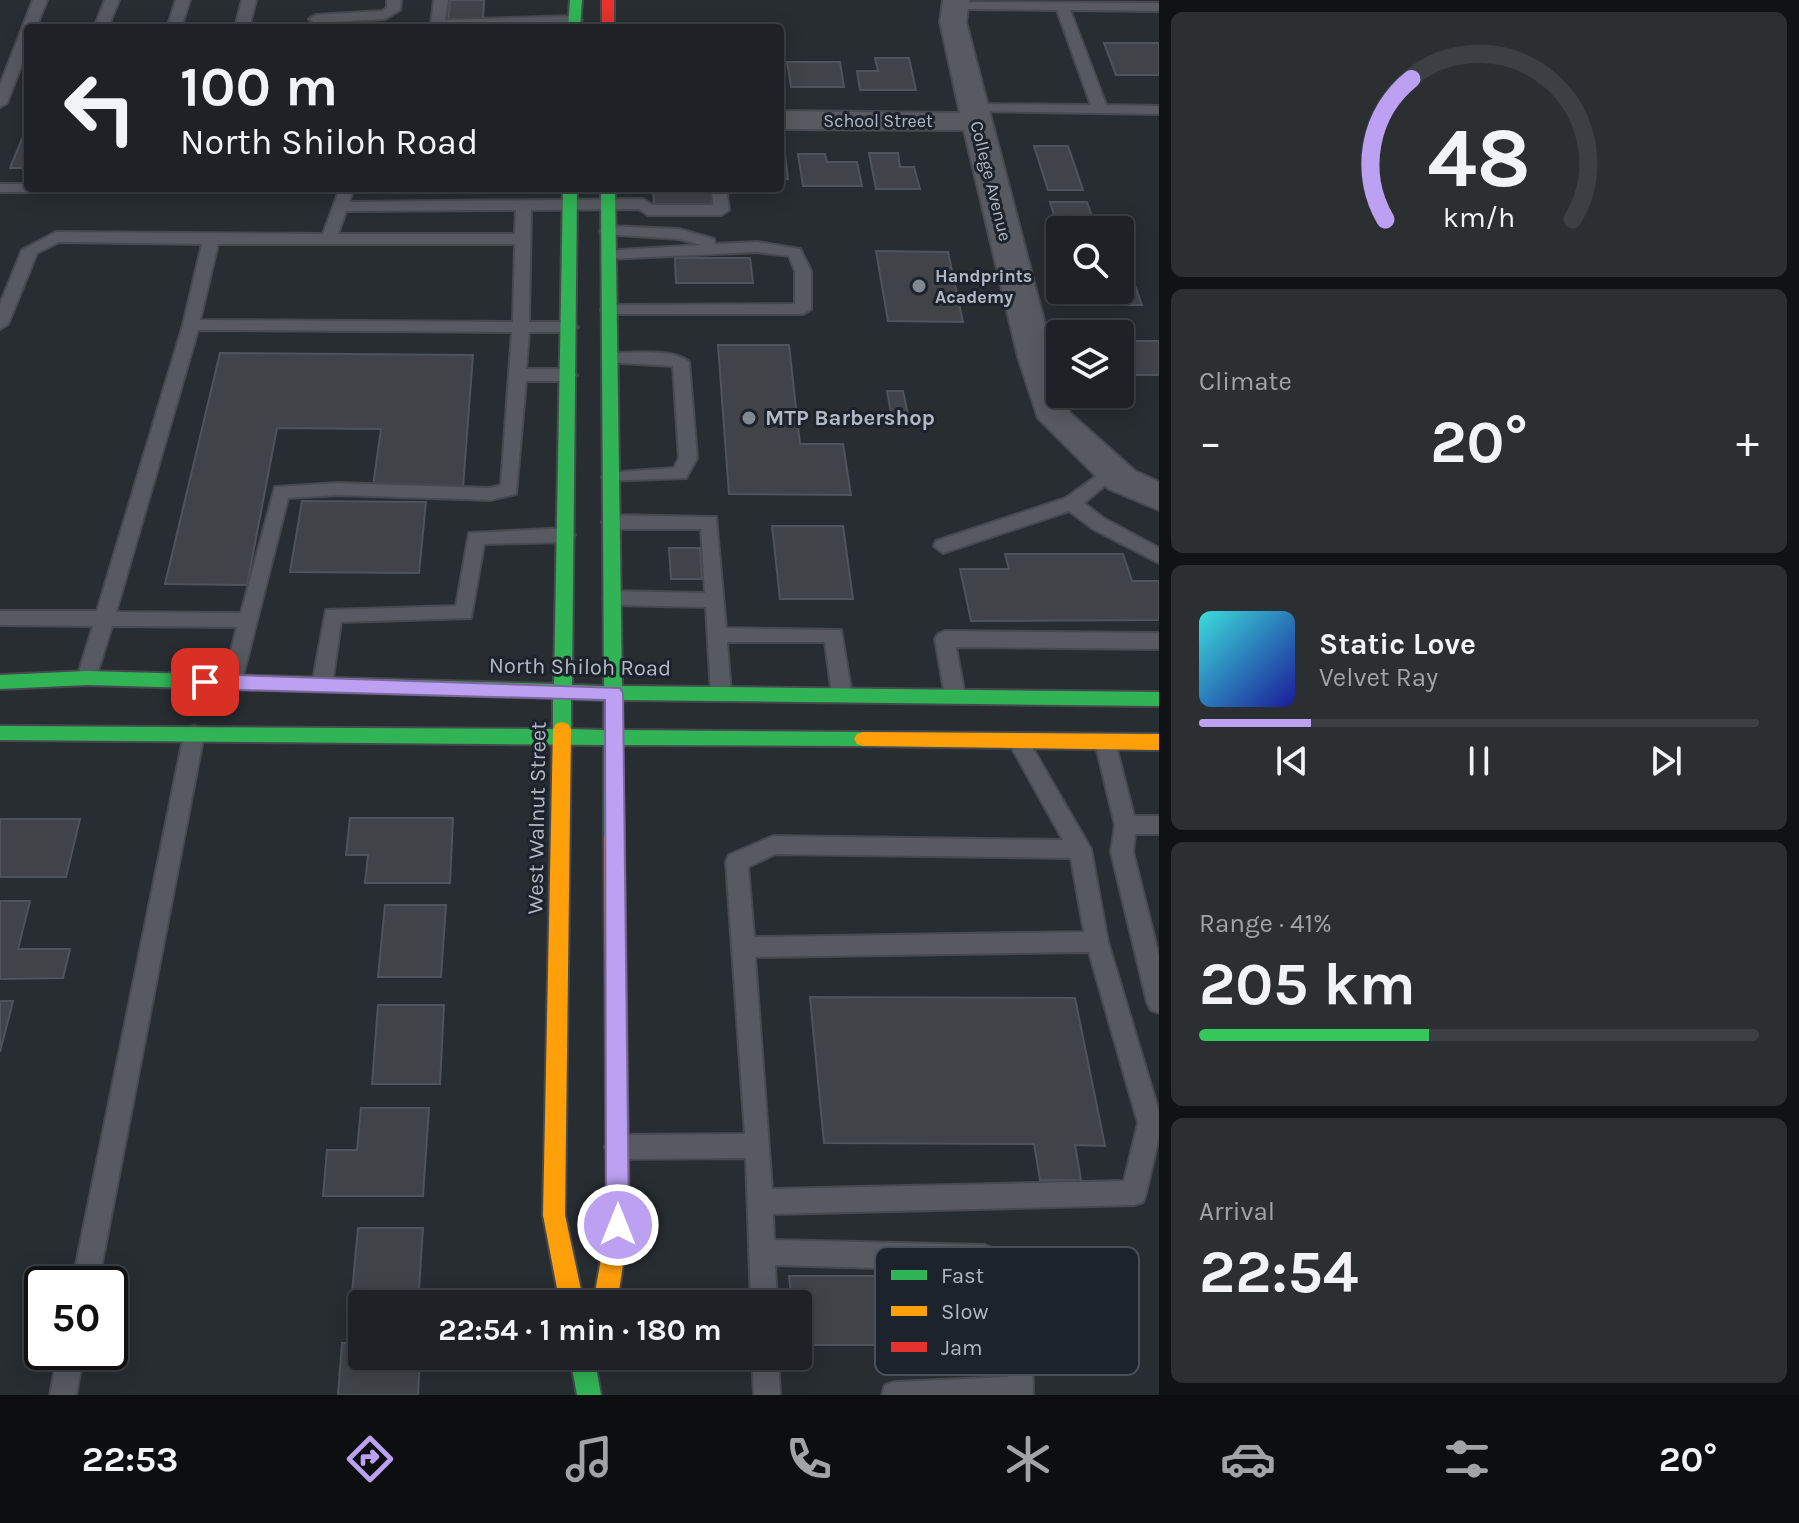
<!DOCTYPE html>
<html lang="en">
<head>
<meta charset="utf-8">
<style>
  body { margin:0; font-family:Karla,sans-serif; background:#2b2f32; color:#f1f3f6; height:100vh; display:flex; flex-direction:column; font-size:30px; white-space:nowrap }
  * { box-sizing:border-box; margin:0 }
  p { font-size:26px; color:#a1a4a7 }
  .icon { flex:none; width:44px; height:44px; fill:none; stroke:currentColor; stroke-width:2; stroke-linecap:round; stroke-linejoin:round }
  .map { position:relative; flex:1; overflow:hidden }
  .panel { display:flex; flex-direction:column; gap:12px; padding:12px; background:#101315; width:640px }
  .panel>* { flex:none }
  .hud { position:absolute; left:24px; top:24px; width:760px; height:168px; border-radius:8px; box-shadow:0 4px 20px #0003,0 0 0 2px #3c3f43; background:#1e2226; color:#f1f3f6; overflow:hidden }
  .fabs { position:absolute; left:1046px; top:216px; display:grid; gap:16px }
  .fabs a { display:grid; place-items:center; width:88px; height:88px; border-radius:8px; background:#1e2226; box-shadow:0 4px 20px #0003,0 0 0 2px #3c3f43; font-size:40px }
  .speed { position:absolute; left:24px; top:1266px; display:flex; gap:16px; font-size:40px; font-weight:700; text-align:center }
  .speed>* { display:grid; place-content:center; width:104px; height:104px; border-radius:50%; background:#1e2226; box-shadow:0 4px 20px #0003,0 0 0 2px #3c3f43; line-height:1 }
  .speed .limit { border:4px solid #111; border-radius:12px; background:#fff; color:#111 }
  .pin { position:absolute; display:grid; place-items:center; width:68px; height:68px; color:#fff; margin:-34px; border-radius:16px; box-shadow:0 4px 12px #0006 }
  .me { position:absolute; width:88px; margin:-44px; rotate:0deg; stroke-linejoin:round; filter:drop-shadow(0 0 6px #0008) }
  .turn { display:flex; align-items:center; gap:28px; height:168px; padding:0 24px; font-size:36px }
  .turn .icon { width:104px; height:104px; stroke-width:2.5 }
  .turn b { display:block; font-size:56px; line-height:68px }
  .big { font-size:60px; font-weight:700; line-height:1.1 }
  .panel .card { flex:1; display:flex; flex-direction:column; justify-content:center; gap:12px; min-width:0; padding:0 28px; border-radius:12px; background:#2b2f32 }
  .panel .dial { align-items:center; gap:0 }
  .dial svg { height:208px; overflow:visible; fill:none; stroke:#3c3f43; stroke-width:7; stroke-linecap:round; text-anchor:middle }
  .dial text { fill:#f1f3f6; stroke:none }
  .song { display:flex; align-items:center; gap:24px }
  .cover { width:96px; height:96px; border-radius:12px; background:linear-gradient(135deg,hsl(180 70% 55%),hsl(240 70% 35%)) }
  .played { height:8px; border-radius:4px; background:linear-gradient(90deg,#bca0f2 20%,#3c3f43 20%) }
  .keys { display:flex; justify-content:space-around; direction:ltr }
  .heat { display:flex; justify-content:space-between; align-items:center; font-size:44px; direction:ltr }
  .charge { height:12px; border-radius:6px; background:linear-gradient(90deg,#34c759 41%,#3c3f43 0) }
  .trip { position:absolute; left:348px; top:1290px; width:464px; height:80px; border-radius:8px; background:#1e2226; box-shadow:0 4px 20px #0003,0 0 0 2px #3c3f43; font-weight:700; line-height:80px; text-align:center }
  .tab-bar { display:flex; height:128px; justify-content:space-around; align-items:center; background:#0c0e0f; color:#a1a4a7 }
  .tab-bar .icon { width:56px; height:56px }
  .tab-bar .current { color:#bca0f2 }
  .tab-bar b { font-size:36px; color:#f1f3f6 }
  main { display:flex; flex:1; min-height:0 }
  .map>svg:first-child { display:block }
</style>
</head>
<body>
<main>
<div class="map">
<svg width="1159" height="1395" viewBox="0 0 1159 1395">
  <rect width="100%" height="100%" fill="#282d32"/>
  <path fill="#404449" stroke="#4f545a" stroke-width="2" d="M450,0h34l-1,21h-35z
    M1104,43h55v32h-43z
    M875,58h34l7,32h-56l-3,-19h21z
    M787,62h53l4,25h-53z
    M28,124v44h-18z
    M1034,146h34l15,44h-35z
    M869,153h29l2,14h14l6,22h-44z
    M780,154h5l3,25h-8z
    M798,154h27l2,8h30l5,24h-59z
    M653,188h58l2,18h-59z
    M1050,202h37l7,20h10l3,8h-47v5z
    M876,251l72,1 15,70 -75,-1z
    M675,258h75l3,25h-77z
    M1120,266h8l14,39h-57l-5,-15h40z
    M1120,341h39v34h-39z
    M718,345h71l11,99h43l8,51 -122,-1z
    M220,353l253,2 -10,132 -90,-1 8,-57 -104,-1 -30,157 -82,-1z
    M887,391h16l7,33h-17z
    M302,501l124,1 -7,71 -129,-1z
    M772,526h71l10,73h-73z
    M669,548h31l2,31h-31z
    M1005,554h118l9,27h27v39l-188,1 -11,-52h49z
    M350,818h103l-3,65h-85l3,-28h-22z
    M0,819h80l-14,58h-66z
    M0,901h30l-12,48h52l-7,29 -63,1z
    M385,905h61l-5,72h-63z
    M810,997l265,1 30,148 -30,-1 6,35h-41l-6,-36 -210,-1z
    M0,1001h13l-13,51z
    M378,1005h66l-4,79h-68z
    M361,1108h68l-6,88h-100l4,-46h30z
    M358,1228h65l-5,76h-56v11h-12z
    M789,1276h94l8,69h-93v-41h-6z
    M342,1343h20v13h58l-2,39h-80z"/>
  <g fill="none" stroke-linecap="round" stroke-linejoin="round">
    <defs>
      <path id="lane" d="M33,0h14l-11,28h-8v20l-21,55 -7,4v-22z
        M105,0h14l-11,28h-14z
        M176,0h14l-9,28h-14z
        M242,0h14l-7,28h-14z
        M387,0h14l-1,10 -15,9 -69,4 -7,-4 7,-4 66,-4 5,-3z
        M434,0h14l-3,20 130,-4 7,4 -7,4 -137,4 -7,-4z
        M950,2l209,1v8l-89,-1 36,95 53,1v8l-191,-3 -2,-3 7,-4 118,1 -34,-95 -102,-1 -5,-1z
        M0,184h28v4h7l-7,4h-28z
        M45,188h227l-7,4h-213z
        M340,188h14l-5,14 294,-3 9,6h61l-1,-17h14l3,22 -8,5h-73l-9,-6 -108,1 -2,112h41l8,5 -8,5h-41l-3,37h43l8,6 -8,6h-43l-10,113 -26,6 -152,-5 -50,3 -48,190h-14l-3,-6 14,-55 -125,-1 -18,58h-14l-3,-6 16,-52 -93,-1v-14h97l86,-286 19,-81 -143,-2 -22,11 -29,71 -8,5v-25l22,-54 34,-18 267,2zM516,210l-1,24h-177l8,-23zM218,244h297l-2,78 -313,-2zM198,330l314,2 -11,153 -11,3 -152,-5 -63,4 -34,126 -125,-1z
        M608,226l71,3 35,10 1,5 42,-2 43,7 11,22v38l-8,5h-200l-2,-4 8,-5 186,-1v-33l-6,-15 -32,-4 -149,7 -5,-2v-6l98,-6 -22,-6 -76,-5 -3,-3z
        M610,353c20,0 65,-5 79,9l8,96 -11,20 -81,3 -3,-4 3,-4 69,-5 5,-10 -6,-92 -69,-4 -2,-4z
        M1112,465l9,6 -3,4 -34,28 21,16 54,29v15l-66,-34 -24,-18 -126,42 -9,-7 2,-5 130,-43z
        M611,515l105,2 10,111 115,2 11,65 -3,6h-14l-3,-6 -7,-53h-98l4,52 -3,6h-14l-3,-6 -5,-87 -93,-2 -10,-7 10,-7 92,2 -4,-64h-90l-9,-7z
        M566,528l9,7 -9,7 -82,2 -13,74 -130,4 -9,63 -3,6h-14l-3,-6 14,-75 130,-4 13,-73z
        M945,631l214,2v16l-203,-2 9,49 -3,6h-14l-3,-6 -10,-57 3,-5z
        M194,726l7,2 3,6 -106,550h-26l112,-550 3,-6z
        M1018,733l7,2 66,114 17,93 51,170v25l-13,56 -3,9 -9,3 -361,9 1,26 211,5 9,4 33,52 4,9 2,85h-151l3,-10 10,-3 113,-5 -3,-64 -27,-42 -203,-6 2,39h-26l-5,-146 -129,1 -9,-4 -3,-8 3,-8 9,-4 128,-1 -19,-272 3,-7 44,-19 290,4 -55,-99 3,-6zM775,854l296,4 13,74 -330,5 -6,-70zM1089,952l49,171 -14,58 -352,8 -17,-232z
        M1105,734l7,2 3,6 19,74h25v18h-24l-2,18 26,104v57l-8,-3 -4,-8 -36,-150 4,-27 -20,-83 3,-6z
        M58,1352h26l-8,43h-26z
        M752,1356h26l2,39h-26z"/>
      <path id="street" d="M943,0h26l-3,22 94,360v12h4l6,19 65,58 24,11v28l-50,-21 -71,-71 -20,-61 -54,-227 -184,-1v-18l180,2 -20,-91z"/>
      <path id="fast" d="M570,0h12l-2,28h-12z
        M563,188h14l-5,497 32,1 -3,-498h14l7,498 537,6v14l-537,-6v30l241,2 6,2 3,5 -3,5 -6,2 -241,-1 2,93 -3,6 -7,2 -7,-2 -3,-6v-93l-604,-5v-14l553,3v-31l-466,-13 -87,4v-14l87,-4 467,13zM571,699l33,1v30l-33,-1z
        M570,1356h24l7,39h-24z"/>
      <path id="slow" d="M562,722l6,2 3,5 -6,486 19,89h-24l-17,-89 10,-486 3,-5z
        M863,732l296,2v16l-296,-4 -6,-2 -3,-5 3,-5z
        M614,830l7,2 3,6 5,387 -12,79h-24l14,-79 -3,-387 3,-6z"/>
      <path id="jam" d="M602,0h12v28h-12z"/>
    </defs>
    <use href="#lane" stroke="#46494d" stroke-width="4"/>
    <use href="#street" stroke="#46494d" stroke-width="4"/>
    <use href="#fast" stroke="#46494d" stroke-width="4"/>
    <use href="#slow" stroke="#46494d" stroke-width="4"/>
    <use href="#jam" stroke="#46494d" stroke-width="4"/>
    <use href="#lane" fill="#575b61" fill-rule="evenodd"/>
    <use href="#street" fill="#575b61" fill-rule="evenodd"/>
    <use href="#fast" fill="#30b455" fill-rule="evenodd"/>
    <use href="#slow" fill="#ff9f0a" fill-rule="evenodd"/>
    <use href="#jam" fill="#e5322d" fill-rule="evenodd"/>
  </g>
  <path fill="#bca0f2" stroke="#7a689d" stroke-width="2" d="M205,674l415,14 3,5 6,532 -3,8 -8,3 -8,-3 -4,-8 -1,-525 -400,-11 -9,-7z"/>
  <g fill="#828890" stroke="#1c232c" stroke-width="3">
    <circle cx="919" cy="286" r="8"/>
    <circle cx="749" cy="418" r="8"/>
  </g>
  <g text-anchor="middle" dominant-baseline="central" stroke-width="6" stroke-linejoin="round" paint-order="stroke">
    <g font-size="18" fill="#b2b9c3" stroke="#1c232c">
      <text x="878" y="121">School Street</text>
      <text transform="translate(991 181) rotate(76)">College Avenue</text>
    </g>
    <g font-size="18" font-weight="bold" fill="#b2b9c3" stroke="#1c232c" text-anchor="start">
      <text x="935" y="276">Handprints<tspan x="935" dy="21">Academy</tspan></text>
    </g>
    <g font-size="22" font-weight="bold" fill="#b2b9c3" stroke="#1c232c" text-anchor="start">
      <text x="765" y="418">MTP Barbershop</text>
    </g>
    <g font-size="22" fill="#b2b9c3" stroke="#1c232c">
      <text transform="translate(580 667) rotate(1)">North Shiloh Road</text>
      <text transform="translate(537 818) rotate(-89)">West Walnut Street</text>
    </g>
  </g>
  <rect x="875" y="1247" width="264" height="128" rx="12" fill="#1c232c" stroke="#495059" stroke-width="2"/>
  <rect x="891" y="1270" width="36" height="10" fill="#30b455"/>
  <rect x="891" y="1306" width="36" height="10" fill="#ff9f0a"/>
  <rect x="891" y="1342" width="36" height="10" fill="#e5322d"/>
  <g font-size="22" fill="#b2b9c3">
    <text x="941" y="1283">Fast</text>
    <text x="941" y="1319">Slow</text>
    <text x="941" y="1355">Jam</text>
  </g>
</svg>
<div class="fabs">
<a><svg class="icon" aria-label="search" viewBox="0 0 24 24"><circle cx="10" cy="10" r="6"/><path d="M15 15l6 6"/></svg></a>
<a><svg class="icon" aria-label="layers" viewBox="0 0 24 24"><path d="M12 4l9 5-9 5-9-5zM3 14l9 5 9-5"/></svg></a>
</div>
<div class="speed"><div class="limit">50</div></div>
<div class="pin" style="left:205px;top:682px;background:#d93025"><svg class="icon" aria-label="arrive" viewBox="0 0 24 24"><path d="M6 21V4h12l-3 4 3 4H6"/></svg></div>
<svg class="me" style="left:618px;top:1225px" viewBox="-20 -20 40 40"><circle r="17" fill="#bca0f2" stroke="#fff" stroke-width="3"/><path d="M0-11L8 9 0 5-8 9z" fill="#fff"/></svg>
<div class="trip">22:54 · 1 min · 180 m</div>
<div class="hud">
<div class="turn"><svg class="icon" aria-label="left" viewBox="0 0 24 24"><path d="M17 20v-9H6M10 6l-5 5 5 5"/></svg><div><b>100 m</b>North Shiloh Road</div></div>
</div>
</div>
<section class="panel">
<div class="card dial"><svg viewBox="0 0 100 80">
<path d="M14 69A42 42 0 1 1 86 69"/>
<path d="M14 69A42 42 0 0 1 24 15" stroke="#bca0f2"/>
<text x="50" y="56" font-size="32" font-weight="700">48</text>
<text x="50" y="72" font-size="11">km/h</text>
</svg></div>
<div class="card"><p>Climate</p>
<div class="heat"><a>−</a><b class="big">20°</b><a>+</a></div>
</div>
<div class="card">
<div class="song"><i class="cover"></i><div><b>Static Love</b><p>Velvet Ray</p></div></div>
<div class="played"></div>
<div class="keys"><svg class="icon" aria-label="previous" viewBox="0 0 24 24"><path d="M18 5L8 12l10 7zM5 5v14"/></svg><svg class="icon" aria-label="pause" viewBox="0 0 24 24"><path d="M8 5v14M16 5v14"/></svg><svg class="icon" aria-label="next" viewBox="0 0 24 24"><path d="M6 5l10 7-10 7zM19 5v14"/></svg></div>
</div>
<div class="card"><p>Range · 41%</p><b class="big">205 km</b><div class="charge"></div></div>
<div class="card"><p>Arrival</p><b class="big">22:54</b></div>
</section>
</main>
<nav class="tab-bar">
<b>22:53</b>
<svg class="icon current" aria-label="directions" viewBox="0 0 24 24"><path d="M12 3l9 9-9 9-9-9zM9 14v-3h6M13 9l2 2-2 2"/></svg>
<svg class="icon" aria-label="music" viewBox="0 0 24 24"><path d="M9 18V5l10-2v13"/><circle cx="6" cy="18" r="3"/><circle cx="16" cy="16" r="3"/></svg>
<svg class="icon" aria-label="phone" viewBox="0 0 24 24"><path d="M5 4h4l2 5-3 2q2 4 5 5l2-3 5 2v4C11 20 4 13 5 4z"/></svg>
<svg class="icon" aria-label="climate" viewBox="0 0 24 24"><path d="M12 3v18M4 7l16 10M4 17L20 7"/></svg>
<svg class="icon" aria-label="car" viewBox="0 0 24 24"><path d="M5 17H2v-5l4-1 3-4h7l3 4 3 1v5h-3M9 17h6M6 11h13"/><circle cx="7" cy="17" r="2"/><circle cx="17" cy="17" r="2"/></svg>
<svg class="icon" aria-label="filters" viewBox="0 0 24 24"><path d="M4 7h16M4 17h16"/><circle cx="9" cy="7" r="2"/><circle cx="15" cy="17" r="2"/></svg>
<b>20°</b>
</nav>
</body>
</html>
